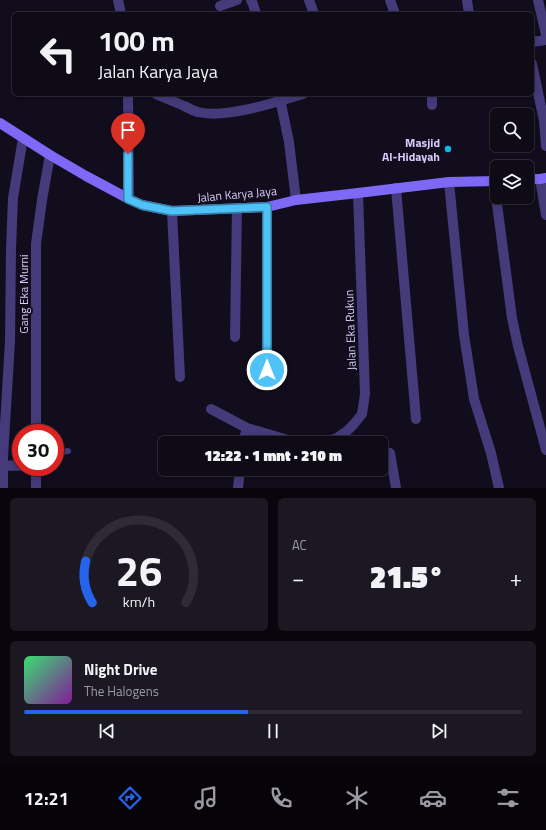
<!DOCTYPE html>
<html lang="id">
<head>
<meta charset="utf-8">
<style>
  body { margin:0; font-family:"Titillium Web",sans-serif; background:#1c1823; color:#f1f3f6; height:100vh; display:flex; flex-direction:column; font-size:15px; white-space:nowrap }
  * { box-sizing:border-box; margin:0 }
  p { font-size:13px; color:#9b9aa1 }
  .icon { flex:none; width:22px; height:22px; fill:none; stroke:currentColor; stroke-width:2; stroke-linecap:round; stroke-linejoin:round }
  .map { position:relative; height:488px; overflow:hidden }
  .sheet { display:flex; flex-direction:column; gap:10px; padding:10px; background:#08060c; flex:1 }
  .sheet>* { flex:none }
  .guide { position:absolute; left:12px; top:12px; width:522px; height:84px; border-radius:6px; box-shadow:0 2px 6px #0003,0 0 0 1px #2e2b35; background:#0e0a16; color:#f1f3f6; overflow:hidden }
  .fabs { position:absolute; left:490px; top:108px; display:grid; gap:8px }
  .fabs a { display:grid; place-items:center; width:44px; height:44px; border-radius:6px; background:#0e0a16; box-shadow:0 2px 6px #0003,0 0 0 1px #2e2b35; font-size:20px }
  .speed { position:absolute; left:12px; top:424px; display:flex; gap:8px; font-size:20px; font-weight:700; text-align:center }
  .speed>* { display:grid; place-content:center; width:52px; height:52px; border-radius:50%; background:#0e0a16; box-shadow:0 2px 6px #0003,0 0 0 1px #2e2b35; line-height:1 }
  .speed .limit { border:6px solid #d22; background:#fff; color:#111 }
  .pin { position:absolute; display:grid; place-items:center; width:34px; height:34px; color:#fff; margin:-41px -17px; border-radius:50% 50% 50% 0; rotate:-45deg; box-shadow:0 0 4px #0007 }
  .pin .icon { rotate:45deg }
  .me { position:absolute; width:44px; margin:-22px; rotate:0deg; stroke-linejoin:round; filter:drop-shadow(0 0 3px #0008) }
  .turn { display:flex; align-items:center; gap:14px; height:84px; padding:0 20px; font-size:18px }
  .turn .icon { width:52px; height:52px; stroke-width:2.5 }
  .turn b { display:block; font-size:28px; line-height:34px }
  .big { font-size:30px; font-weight:800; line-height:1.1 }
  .sheet .card { flex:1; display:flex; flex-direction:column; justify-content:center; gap:6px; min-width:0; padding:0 14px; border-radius:6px; background:#1c1823 }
  .sheet .dial { align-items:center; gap:0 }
  .dial svg { height:104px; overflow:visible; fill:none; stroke:#2e2b35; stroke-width:7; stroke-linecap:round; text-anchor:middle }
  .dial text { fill:#f1f3f6; stroke:none }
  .song { display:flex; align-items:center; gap:12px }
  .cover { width:48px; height:48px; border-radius:6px; background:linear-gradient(135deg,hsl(140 70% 55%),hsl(290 70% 35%)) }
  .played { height:4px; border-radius:2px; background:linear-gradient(90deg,#2563eb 45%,#2e2b35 45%) }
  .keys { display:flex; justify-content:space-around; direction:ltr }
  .heat { display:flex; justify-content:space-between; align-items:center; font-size:22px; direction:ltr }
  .sheet .tiles { flex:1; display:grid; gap:10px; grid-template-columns:1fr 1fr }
  .card:last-child { grid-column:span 2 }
  .trip { position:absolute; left:158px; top:436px; width:230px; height:40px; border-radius:6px; background:#0e0a16; box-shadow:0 2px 6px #0003,0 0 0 1px #2e2b35; font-weight:800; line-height:40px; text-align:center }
  .menu { display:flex; height:64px; justify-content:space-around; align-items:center; background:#060409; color:#9b9aa1 }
  .menu .icon { width:28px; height:28px }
  .menu .current { color:#2563eb }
  .menu b { font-size:18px; color:#f1f3f6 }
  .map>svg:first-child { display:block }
</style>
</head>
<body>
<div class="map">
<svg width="546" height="488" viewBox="0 0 546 488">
  <rect width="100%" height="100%" fill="#120d1d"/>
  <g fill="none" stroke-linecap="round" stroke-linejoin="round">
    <path stroke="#453a7a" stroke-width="6" d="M55,453l13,-2"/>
    <path stroke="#453a7a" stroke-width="10" d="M118,0l3,14
      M251,0l2,4 3,10
      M309,0l5,14
      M390,0l5,14
      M467,0l2,14
      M538,0l8,35
      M220,6l17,-6
      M532,42l14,-2
      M532,64l12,57 2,25
      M128,94l1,105
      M156,94c9,4 19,8 28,12 5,2 9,5 14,6 28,7 78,-10 105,-18
      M279,94l10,48 7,58
      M432,94v11
      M540,179l6,36
      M494,181l18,137 6,28 28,104
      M449,182l15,153 10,64 17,54 8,35
      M396,188l20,231
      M267,207v163
      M172,211l8,166
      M235,337l2,-129
      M211,409l36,19 51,15
      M36,433v-189l6,-44 8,-45
      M243,443l4,-15
      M322,443l15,-5 10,-7 7,-7 8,-10 3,-20 -7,-201
      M390,453l6,35
      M3,465l18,1
      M36,467v21
      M3,488v-30l7,-117 1,-92 2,-51 10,-60
      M238,488l2,-19"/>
    <path stroke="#7e69f7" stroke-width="10" d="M0,123l50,32 36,21 43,23 13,6 30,6 95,-4 29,-7 62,-7 91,-11 48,-1
      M527,179h13l6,-1"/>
  </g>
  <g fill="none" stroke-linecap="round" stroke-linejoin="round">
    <defs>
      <path id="route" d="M128,154v45l14,6 30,6 95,-4v163"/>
    </defs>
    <use href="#route" stroke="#337fa1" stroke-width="10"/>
    <use href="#route" stroke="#4fc3f7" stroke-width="7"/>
  </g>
  <circle fill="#0db7e8" stroke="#120d1d" stroke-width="1.5" cx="448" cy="149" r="4"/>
  <g text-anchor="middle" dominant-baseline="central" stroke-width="4" stroke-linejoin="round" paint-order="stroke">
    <g font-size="12" font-weight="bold" fill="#d8ccfc" stroke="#120d1d" text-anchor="end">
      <text x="440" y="142">Masjid<tspan x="440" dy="14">Al-Hidayah</tspan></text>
    </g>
    <g font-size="12" fill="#d8ccfc" stroke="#120d1d">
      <text transform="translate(237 194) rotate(-5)">Jalan Karya Jaya</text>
      <text transform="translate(23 294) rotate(-90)">Gang Eka Murni</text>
      <text transform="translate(350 330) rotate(-92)">Jalan Eka Rukun</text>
    </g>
  </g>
</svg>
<div class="fabs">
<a><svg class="icon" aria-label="search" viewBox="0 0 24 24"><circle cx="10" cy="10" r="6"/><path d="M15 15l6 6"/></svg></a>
<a><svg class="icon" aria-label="layers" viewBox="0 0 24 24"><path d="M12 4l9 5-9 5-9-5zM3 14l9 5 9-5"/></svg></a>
</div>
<div class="speed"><div class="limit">30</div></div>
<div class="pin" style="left:128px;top:154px;background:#d93025"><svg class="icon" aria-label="arrive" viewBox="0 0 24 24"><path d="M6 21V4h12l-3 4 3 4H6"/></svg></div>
<svg class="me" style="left:267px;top:370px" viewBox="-20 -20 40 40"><circle r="17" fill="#4fc3f7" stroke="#fff" stroke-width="3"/><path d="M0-11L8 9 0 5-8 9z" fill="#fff"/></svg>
<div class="trip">12:22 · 1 mnt · 210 m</div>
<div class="guide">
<div class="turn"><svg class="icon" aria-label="left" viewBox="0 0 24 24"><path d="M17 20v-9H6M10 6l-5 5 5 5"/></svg><div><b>100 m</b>Jalan Karya Jaya</div></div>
</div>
</div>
<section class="sheet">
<div class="tiles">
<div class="card dial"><svg viewBox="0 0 100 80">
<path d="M14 69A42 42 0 1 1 86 69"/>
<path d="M14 69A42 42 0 0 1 9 37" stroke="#2563eb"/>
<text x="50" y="56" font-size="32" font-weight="700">26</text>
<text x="50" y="72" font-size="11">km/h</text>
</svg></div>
<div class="card"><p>AC</p>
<div class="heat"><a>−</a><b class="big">21.5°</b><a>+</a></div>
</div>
<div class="card">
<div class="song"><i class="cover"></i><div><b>Night Drive</b><p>The Halogens</p></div></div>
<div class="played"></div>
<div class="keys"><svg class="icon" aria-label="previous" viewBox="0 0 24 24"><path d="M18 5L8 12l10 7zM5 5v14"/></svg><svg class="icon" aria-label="pause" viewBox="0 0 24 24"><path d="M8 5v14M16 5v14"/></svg><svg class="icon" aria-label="next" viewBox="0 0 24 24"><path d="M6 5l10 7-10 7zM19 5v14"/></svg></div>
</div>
</div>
</section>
<nav class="menu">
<b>12:21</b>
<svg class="icon current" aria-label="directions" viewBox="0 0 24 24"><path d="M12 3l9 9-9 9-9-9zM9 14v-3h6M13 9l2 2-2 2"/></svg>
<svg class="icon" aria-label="music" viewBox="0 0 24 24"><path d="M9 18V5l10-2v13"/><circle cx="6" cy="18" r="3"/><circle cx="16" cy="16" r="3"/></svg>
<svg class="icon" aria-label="phone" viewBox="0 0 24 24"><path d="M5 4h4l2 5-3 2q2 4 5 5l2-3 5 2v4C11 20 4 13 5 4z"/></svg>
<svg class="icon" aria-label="climate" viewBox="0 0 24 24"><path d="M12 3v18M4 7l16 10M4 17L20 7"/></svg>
<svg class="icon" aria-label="car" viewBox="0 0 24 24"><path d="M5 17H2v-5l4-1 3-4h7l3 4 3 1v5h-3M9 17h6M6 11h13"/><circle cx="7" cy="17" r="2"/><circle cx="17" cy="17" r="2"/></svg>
<svg class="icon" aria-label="filters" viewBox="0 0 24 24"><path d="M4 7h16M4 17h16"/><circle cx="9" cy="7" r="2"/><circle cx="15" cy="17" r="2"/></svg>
</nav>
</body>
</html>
